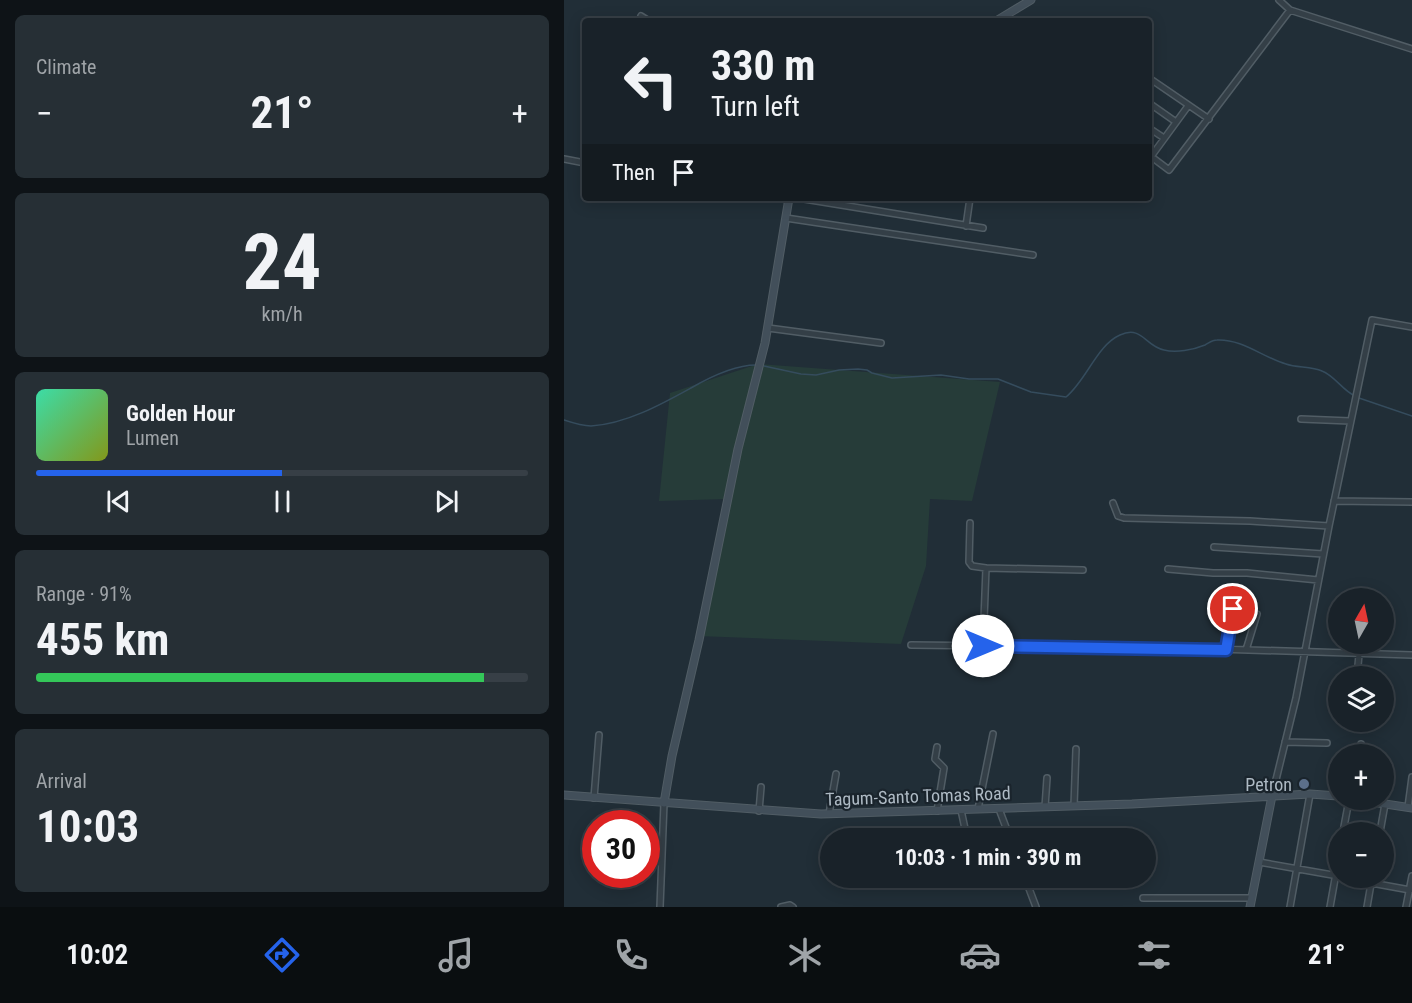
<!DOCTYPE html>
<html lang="en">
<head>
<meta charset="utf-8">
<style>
  body { margin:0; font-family:"Roboto Condensed",sans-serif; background:#262f35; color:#f1f3f6; height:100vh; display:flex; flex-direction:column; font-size:22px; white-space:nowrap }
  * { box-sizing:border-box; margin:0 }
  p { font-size:20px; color:#9fa4a8 }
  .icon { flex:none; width:33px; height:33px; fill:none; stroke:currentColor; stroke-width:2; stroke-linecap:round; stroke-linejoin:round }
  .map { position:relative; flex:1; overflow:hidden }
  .details { display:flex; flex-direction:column; gap:15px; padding:15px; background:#0e1317; width:564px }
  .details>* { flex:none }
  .hud { position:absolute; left:18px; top:18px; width:570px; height:183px; border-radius:6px; box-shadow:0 3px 15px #0003,0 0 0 2px #373f46; background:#192229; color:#f1f3f6; overflow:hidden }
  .needle { width:39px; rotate:9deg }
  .tools { position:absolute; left:764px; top:588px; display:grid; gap:12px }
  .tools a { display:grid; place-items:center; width:66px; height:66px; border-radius:50%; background:#192229; box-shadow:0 3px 15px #0003,0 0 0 2px #373f46; font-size:30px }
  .speed { position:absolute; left:18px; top:810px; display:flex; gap:12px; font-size:30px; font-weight:700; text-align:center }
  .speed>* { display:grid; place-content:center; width:78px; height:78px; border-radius:50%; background:#192229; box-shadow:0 3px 15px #0003,0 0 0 2px #373f46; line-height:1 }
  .speed .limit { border:9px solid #d22; background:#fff; color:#111 }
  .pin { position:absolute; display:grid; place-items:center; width:51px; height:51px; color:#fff; margin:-26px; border:3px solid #fff; border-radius:50%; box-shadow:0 2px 6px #0007 }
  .me { position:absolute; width:66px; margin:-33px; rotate:90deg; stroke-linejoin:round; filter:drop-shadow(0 0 4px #0008) }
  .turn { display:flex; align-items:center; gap:21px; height:126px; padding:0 30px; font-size:27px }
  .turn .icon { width:78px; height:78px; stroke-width:2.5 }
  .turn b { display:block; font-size:42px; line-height:51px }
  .then { display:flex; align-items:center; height:57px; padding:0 30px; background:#0003; gap:12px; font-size:22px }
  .big { font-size:45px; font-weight:700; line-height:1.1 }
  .details .card { flex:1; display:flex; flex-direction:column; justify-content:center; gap:9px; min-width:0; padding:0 21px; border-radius:9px; background:#262f35 }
  .details .dial { align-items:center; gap:0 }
  .dial b { font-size:78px; line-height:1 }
  .song { display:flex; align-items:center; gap:18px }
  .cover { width:72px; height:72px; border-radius:9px; background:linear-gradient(135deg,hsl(160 70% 55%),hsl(70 70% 35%)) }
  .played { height:6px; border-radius:3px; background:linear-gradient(90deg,#2563eb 50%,#373f46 50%) }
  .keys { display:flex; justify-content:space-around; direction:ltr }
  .heat { display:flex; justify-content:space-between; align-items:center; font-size:33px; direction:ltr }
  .charge { height:9px; border-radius:4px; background:linear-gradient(90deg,#34c759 91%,#373f46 0) }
  .trip { position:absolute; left:256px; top:828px; width:336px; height:60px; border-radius:30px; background:#192229; box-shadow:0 3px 15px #0003,0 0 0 2px #373f46; font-weight:700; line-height:60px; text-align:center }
  .menu { display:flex; height:96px; justify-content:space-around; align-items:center; background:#0a0e10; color:#9fa4a8 }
  .menu .icon { width:42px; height:42px }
  .menu .on { color:#2563eb }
  .menu b { font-size:27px; color:#f1f3f6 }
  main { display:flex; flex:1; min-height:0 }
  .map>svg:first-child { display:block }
</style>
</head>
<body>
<main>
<section class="details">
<div class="card"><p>Climate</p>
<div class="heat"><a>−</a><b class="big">21°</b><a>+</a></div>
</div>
<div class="card dial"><b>24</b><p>km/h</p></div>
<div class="card">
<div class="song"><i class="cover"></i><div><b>Golden Hour</b><p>Lumen</p></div></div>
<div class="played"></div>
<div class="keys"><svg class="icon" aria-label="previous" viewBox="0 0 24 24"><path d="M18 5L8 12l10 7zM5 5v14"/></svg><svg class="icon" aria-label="pause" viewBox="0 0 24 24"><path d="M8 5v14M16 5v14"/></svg><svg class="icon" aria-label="next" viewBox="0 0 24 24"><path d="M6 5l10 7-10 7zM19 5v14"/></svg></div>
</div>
<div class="card"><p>Range · 91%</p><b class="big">455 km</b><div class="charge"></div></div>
<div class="card"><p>Arrival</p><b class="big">10:03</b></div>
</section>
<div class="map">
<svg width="848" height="907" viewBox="0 0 848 907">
  <rect width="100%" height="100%" fill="#212e37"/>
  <path fill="#263c39" d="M194,364l242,18 -28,119 -42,-2 -4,67 -25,78 -203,-8 28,-137 -67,2 11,-108z"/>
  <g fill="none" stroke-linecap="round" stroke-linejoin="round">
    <path stroke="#354c5d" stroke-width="1.5" d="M200,366l37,8 15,1 23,-5 19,-1 9,1 5,3 20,5 49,-3 28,4h29l33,13 35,5c20,-16 31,-52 54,-62 22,-10 25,11 44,15 12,3 29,0 41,-5 4,-2 7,-5 12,-5 26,-1 45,17 69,24 11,4 25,2 36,7 13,5 20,19 33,25
      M795,398l53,18
      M0,420c9,3 18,6 27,6 35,-2 71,-22 100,-38 19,-11 43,-23 65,-23"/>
    <defs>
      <path id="street" d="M715,0l11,10 122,39
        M77,16l8,5
        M585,78l60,41
        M585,103l27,19
        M585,128l15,10
        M585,155l20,15 121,-160
        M586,158l38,-52
        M0,159l21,4
        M213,198l12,2
        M234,198l185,30
        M222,218l247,37
        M402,226l4,-28
        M204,328l113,15
        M737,419l49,2
        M770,501l78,1
        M549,503l5,13 6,2 126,3 79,5
        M406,523l-1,39 3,4 14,2
        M650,547l109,7
        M604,569l45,4h34l71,7
        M347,645l275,3 226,7
        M419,646l3,-78 97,2
        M662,650l7,-41
        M682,650l11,-36
        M793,676l3,-32
        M721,742l42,1
        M373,747l-2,12 9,9 -7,43
        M795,754l2,-10
        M708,796l24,-98 33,-172 43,-206 40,7
        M30,798l5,-63
        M510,806l2,-57
        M481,807l2,-29
        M844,807l4,-30
        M414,809l15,-75
        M435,809l11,29
        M397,810l6,28
        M195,811l2,-24
        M265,814l7,-40
        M779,832l6,-32
        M816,832l5,-28
        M695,862l79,14
        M461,878l11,29
        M780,878l66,12
        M579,898h109
        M96,907l4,-104
        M217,907l9,-2 3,2
        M726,907l20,-113
        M766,907l8,-45
        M803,907l5,-29
        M842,907l6,-31"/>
      <path id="secondary" d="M432,21l35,-21
        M0,795l257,19 311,-10 178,-10 28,2
        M795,800l53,8
        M100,803l8,-47 27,-116 39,-191 27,-106 24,-145
        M686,907l22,-111"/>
    </defs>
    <use href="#street" stroke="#515d65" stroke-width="8"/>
    <use href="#secondary" stroke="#515d65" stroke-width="9"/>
    <use href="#street" stroke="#343f47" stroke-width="5"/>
    <use href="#secondary" stroke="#424f5a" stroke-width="7"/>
  </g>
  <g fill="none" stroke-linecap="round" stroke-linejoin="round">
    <defs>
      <path id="route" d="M419,646l243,4 7,-41"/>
    </defs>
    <use href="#route" stroke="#184099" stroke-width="15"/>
    <use href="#route" stroke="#2563eb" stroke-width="10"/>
  </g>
  <circle fill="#5c6f8a" stroke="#1a242c" stroke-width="2" cx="740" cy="784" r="6"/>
  <g text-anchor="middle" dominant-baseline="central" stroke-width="4.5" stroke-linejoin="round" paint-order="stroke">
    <g font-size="18" fill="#aebac4" stroke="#1a242c" text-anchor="end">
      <text x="728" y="784">Petron</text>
    </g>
    <g font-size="18" fill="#aebac4" stroke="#1a242c">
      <text transform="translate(354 796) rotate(-2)">Tagum-Santo Tomas Road</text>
    </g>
  </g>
</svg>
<div class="tools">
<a><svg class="needle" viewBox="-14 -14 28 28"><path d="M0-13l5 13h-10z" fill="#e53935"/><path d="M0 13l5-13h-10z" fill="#9fa4a8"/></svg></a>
<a><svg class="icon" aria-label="layers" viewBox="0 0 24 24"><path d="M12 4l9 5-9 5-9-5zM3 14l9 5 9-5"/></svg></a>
<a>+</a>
<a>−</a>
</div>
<div class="speed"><div class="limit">30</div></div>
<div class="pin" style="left:669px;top:609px;background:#d93025"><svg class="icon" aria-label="arrive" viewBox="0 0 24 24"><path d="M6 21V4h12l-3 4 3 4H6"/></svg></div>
<svg class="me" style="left:419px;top:646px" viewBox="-20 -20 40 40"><circle r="19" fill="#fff"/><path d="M0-13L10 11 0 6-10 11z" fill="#2563eb"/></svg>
<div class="trip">10:03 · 1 min · 390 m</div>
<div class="hud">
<div class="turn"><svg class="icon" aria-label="left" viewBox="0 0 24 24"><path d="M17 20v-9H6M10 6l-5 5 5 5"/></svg><div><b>330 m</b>Turn left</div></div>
<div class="then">Then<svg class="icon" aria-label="arrive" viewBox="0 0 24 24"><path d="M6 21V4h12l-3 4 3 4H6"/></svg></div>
</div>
</div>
</main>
<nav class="menu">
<b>10:02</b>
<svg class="icon on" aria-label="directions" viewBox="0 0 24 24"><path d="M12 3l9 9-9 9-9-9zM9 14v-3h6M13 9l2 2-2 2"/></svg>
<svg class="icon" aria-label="music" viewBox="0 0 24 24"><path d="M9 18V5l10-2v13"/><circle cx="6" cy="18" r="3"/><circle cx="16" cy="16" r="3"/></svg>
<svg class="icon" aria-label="phone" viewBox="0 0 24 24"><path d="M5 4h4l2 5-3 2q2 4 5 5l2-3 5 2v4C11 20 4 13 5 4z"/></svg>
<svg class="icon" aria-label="climate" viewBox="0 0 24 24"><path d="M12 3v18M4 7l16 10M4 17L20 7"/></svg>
<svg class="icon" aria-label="car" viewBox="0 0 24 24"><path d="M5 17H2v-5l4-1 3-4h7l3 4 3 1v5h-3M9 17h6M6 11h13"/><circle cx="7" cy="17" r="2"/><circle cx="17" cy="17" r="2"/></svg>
<svg class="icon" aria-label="filters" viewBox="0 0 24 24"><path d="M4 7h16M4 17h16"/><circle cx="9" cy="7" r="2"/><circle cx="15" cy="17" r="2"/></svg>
<b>21°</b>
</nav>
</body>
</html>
